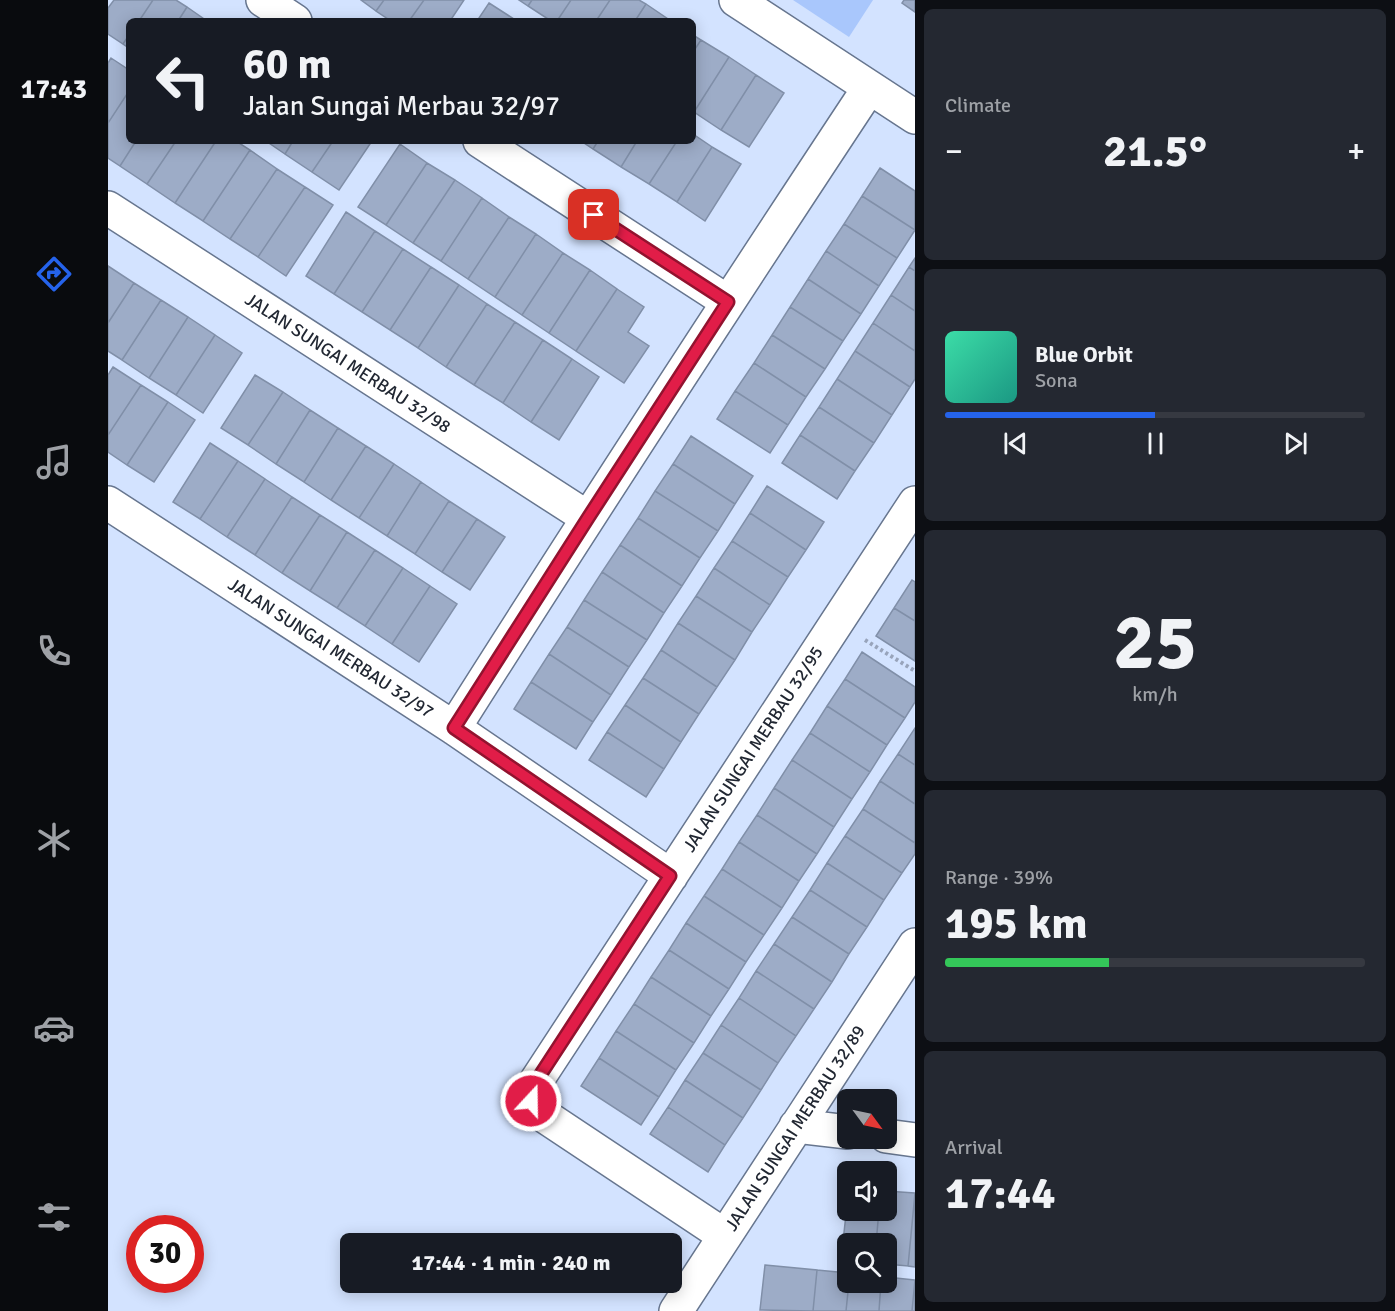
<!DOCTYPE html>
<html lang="en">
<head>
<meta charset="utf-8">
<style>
  body { margin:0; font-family:Signika,sans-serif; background:#242831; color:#f1f3f6; height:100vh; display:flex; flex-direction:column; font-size:22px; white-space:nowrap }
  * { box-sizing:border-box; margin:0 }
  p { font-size:20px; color:#9ea1a6 }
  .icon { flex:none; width:33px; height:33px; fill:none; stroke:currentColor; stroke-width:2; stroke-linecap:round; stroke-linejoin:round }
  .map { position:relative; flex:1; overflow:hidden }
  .side { display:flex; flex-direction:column; gap:9px; padding:9px; background:#0d0f14; width:480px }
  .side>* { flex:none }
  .guide { position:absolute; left:18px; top:18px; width:570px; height:126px; border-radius:9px; box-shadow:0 3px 15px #0003; background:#171b24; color:#f1f3f6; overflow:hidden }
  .needle { width:39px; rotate:123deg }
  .controls { position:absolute; left:729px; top:1089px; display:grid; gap:12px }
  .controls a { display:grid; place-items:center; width:60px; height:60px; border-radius:9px; background:#171b24; box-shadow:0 3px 15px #0003; font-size:30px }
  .speed { position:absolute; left:18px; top:1215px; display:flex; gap:12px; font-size:30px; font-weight:700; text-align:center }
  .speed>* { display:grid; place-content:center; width:78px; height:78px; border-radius:50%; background:#171b24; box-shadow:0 3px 15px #0003; line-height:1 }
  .speed .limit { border:9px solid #d22; background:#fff; color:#111 }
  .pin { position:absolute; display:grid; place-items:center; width:51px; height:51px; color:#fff; margin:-26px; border-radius:12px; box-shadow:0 3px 9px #0006 }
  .me { position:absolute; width:66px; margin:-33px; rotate:21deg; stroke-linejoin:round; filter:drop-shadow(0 0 4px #0008) }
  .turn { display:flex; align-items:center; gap:21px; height:126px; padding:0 18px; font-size:27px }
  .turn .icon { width:78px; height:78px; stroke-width:2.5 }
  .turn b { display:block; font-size:42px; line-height:51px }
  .big { font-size:45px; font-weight:700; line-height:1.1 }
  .side .card { flex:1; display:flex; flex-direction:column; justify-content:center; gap:9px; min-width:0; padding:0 21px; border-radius:9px; background:#242831 }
  .side .dial { align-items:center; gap:0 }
  .dial b { font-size:78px; line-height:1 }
  .song { display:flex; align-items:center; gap:18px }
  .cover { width:72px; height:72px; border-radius:9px; background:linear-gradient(135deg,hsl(160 70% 55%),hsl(170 70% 35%)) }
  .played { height:6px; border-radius:3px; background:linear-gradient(90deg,#2563eb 50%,#363941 50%) }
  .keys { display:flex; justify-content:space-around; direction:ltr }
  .heat { display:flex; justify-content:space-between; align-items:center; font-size:33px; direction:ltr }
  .charge { height:9px; border-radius:4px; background:linear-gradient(90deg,#34c759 39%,#363941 0) }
  .trip { position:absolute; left:232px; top:1233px; width:342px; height:60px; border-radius:9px; background:#171b24; box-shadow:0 3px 15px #0003; font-weight:700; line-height:60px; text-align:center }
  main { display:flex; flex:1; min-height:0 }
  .dock { display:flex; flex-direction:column; width:108px; justify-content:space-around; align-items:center; background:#090b0e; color:#9ea1a6 }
  .dock .icon { width:42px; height:42px }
  .dock .on { color:#2563eb }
  .dock b { font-size:27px; color:#f1f3f6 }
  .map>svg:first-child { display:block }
</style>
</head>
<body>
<main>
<nav class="dock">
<b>17:43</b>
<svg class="icon on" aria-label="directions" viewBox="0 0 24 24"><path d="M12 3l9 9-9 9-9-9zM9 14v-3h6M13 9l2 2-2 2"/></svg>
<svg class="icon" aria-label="music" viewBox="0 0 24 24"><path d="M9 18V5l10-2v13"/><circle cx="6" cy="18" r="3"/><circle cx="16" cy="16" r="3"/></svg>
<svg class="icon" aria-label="phone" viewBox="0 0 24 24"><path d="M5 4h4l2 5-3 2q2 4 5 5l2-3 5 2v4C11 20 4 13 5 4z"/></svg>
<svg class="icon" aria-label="climate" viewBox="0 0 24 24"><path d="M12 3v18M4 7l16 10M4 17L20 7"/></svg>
<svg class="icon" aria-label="car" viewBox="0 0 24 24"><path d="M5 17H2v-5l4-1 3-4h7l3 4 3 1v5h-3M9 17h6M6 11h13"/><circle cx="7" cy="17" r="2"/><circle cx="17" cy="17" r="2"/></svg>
<svg class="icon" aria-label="filters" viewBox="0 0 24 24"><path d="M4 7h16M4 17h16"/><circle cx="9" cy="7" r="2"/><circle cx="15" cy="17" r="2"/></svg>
</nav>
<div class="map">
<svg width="807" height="1311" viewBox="0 0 807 1311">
  <rect width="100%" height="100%" fill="#d3e3ff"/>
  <path fill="#a9c7fc" d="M685,0h80l-24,37z"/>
  <path fill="#9dacc7" stroke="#808fa8" stroke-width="1.5" d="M6,0h39l-14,21h-10v14l-6,9 -15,-10v-26z
    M45,0h23l11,7 -9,14h-39z
    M253,0h23l-8,11z
    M276,0h40l-15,21h-18l-15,-10z
    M316,0h40l-14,21h-41z
    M411,0h13l-4,6z
    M424,0h39l-14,21h-6l-23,-15z
    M463,0h39l-14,21h-39z
    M502,0h29l7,4 -11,17h-39z
    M796,0h11v12l-13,-9z
    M381,3l28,18h-40z
    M538,4l25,17h-36z
    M79,7l20,14h-29z
    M21,35v13l-6,-4z
    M585,35l8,5 -8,12z
    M593,40l28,17 -35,55 -1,-60z
    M621,57l27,18 -35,55 -27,-18z
    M3,58l18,12v21l-21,32v-60z
    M648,75l28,18 -35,54 -28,-17z
    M21,91v50h7l-16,25 -12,-8v-35z
    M585,134l19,13 -35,55 -28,-18 28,-43h16z
    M28,141h40l-29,43 -27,-18z
    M68,141h40l-41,62 -28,-19z
    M108,141h20l14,9 -47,71 -28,-18z
    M158,141h27l-8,13z
    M185,141h40l-21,31 -27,-18z
    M225,141h39l-33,49 -27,-18z
    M473,141h17l-5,8z
    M490,141h39l-16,26 -28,-18z
    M529,141h40l-28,43 -28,-17z
    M292,144l27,19 -41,62 -28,-18z
    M604,147l29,17 -36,57 -28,-19z
    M142,150l27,19 -47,70 -27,-18z
    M319,163l28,17 -42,63 -27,-18z
    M772,168l35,23v39l-53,-34z
    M169,169l28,18 -47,70 -28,-18z
    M347,180l27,18 -41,63 -28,-18z
    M197,187l28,18 -47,71 -28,-19z
    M754,196l53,34 -18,28 -53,-34z
    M374,198l27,19 -41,62 -27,-18z
    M238,212l29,19 -41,63 -28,-18z
    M401,217l27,17 -41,63 -27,-18z
    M736,224l53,34 -18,28 -53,-35z
    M267,231l28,18 -41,63 -28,-18z
    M428,234l27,19 -41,62 -27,-18z
    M295,249l28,18 -41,63 -28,-18z
    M718,251l53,35 -18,28 -53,-35z
    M455,253l27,17 -41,63 -27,-18z
    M807,258v13l-6,-4z
    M0,266l26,17 -26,40z
    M323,267l28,18 -41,63 -28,-18z
    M801,267l6,4v40l-24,-16z
    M482,270l27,19 -41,62 -27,-18z
    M700,279l53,35 -18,27 -53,-34z
    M26,283l27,17 -39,60 -14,-9v-28z
    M351,285l28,19 -41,63 -28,-19z
    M509,289l27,18 -16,25 21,14 -25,37 -48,-32z
    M783,295l24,16v40l-42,-28z
    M53,300l27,17 -39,61 -27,-18z
    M379,304l28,18 -41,63 -28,-18z
    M682,307l53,34 -18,28 -53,-34z
    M80,317l27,18 -39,60 -27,-17z
    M407,322l28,18 -40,63 -29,-18z
    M765,323l42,28v28l-5,8 -55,-36z
    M107,335l27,18 -39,60 -27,-18z
    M664,335l53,34 -19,28 -52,-34z
    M435,340l29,19 -41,63 -28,-19z
    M747,351l55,36 -18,28 -55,-36z
    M464,359l27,18 -40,63 -28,-18z
    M646,363l52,34 -18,28 -53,-34z
    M5,367l28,18 -33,50v-60z
    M147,375l28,17 -35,53 -27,-17z
    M729,379l55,36 -18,28 -55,-36z
    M33,385l27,17 -41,63 -19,-13v-17z
    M627,391l53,34 -18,28 -53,-34z
    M175,392l27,18 -34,54 -28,-19z
    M60,402l27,18 -41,62 -27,-17z
    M711,407l55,36 -19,28 -55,-36z
    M202,410l28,18 -34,54 -28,-18z
    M230,428l28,18 -35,54 -27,-18z
    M692,435l55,36 -18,28 -55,-36z
    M583,436l62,40 -18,28 -62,-40z
    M102,443l28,18 -38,58 -27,-17z
    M258,446l28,18 -35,54 -28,-18z
    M130,461l27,18 -38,58 -27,-18z
    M286,464l27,18 -34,54 -28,-18z
    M565,464l62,40 -17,27 -63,-40z
    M157,479l27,18 -37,58 -28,-18z
    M313,482l28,19 -34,53 -28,-18z
    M659,486l57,36 -18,28 -56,-37z
    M547,491l63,40 -18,27 -62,-40z
    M184,497l28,18 -38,58 -27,-18z
    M341,501l28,18 -35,53 -27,-18z
    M642,513l56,37 -18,27 -56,-36z
    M212,515l27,17 -37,59 -28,-18z
    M530,518l62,40 -18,28 -62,-41z
    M369,519l28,18 -35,53 -28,-18z
    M239,532l28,18 -38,58 -27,-17z
    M624,541l56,36 -18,28 -56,-37z
    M512,545l62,41 -18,27 -62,-41z
    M267,550l28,18 -38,58 -28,-18z
    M295,568l27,18 -38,58 -27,-18z
    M606,568l56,37 -18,27 -56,-36z
    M494,572l62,41 -17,27 -63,-40z
    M804,580l3,2v39l-21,-13z
    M322,586l27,18 -38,58 -27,-18z
    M588,596l56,36 -17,28 -57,-37z
    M476,600l63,40 -18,27 -62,-40z
    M786,608l21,13v40l-39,-25z
    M570,623l57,37 -18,27 -56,-37z
    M459,627l62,40 -18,28 -62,-41z
    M553,650l56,37 -18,27 -56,-36z
    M754,652l53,35v15l-10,16 -60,-39z
    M441,654l62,41 -18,27 -62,-40z
    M535,678l56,36 -18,28 -56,-37z
    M737,679l60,39 -18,27 -60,-39z
    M423,682l62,40 -17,27 -62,-40z
    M517,705l56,37 -17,27 -57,-37z
    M719,706l60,39 -17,27 -60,-39z
    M807,728v37l-17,-11z
    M499,732l57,37 -18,28 -57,-37z
    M702,733l60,39 -18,27 -60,-39z
    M790,754l17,11v39l-35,-23z
    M684,760l60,39 -18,28 -60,-39z
    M772,781l35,23v39l-52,-34z
    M666,788l60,39 -17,27 -60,-39z
    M755,809l52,34v11l-13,19 -57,-37z
    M649,815l60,39 -18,27 -60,-39z
    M737,836l57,37 -18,27 -57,-37z
    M631,842l60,39 -17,27 -60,-39z
    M719,863l57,37 -17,27 -57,-37z
    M614,869l60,39 -18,27 -60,-39z
    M702,890l57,37 -18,27 -57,-37z
    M596,896l60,39 -18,27 -60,-39z
    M684,917l57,37 -17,28 -58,-38z
    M578,923l60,39 -17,27 -60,-39z
    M666,944l58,38 -18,27 -58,-38z
    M561,950l60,39 -18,27 -60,-39z
    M648,971l58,38 -18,27 -57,-38z
    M543,977l60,39 -17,27 -60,-39z
    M631,998l57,38 -18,27 -57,-38z
    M526,1004l60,39 -18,27 -60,-39z
    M613,1025l57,38 -17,27 -58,-37z
    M508,1031l60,39 -17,27 -60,-39z
    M595,1053l58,37 -18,28 -58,-38z
    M491,1058l60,39 -18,28 -60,-39z
    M577,1080l58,38 -18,27 -57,-38z
    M560,1107l57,38 -17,27 -58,-38z
    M778,1191l29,2 -7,73 -22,-2v-20h-10l3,-34h7z
    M807,1194v73l-7,-1z
    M740,1196v14h31l-3,34h-28v17l-7,-1z
    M657,1265l52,5 -4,41 -53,-1z
    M709,1270l31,3v9h1l-3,29h-33z
    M778,1277l29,3 -3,31h-33l2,-29h5z
    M807,1280v31h-3z
    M741,1282h32l-2,29h-33z"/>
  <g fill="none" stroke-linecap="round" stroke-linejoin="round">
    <defs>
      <path id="minor" d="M155,0l32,21
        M628,0l179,117
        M372,141l248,161
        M0,208l480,310
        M0,503l346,225 217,148
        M346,728c136,-215 275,-428 415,-640
        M688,1126l52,6
        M778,1136l29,4
        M617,1236l-185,-123 -9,-12 4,-18 380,-580
        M568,1311l239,-366"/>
    </defs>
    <use href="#minor" stroke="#67768f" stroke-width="36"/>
    <path stroke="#98a4bb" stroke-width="4" stroke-dasharray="3 3" stroke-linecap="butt" d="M757,640l50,31"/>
    <use href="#minor" stroke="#fff" stroke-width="33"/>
  </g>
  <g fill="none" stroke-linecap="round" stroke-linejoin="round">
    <defs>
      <path id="route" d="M423,1101l4,-18 135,-207 -216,-148 134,-210 140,-216 -134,-87"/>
    </defs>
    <use href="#route" stroke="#92132f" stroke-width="15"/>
    <use href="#route" stroke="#e11d48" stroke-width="10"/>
  </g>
  <g text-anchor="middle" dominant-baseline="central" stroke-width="4.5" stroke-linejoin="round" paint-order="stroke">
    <g font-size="18" fill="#212732" stroke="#fff">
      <text transform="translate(240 363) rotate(33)">JALAN SUNGAI MERBAU 32/98</text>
      <text transform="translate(223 648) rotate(33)">JALAN SUNGAI MERBAU 32/97</text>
      <text transform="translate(645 749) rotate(-57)">JALAN SUNGAI MERBAU 32/95</text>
      <text transform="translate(687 1128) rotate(-57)">JALAN SUNGAI MERBAU 32/89</text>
    </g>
  </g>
</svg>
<div class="controls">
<a><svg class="needle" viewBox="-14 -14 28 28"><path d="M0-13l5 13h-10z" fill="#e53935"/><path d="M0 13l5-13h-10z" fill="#9ea1a6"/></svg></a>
<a><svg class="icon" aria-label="sound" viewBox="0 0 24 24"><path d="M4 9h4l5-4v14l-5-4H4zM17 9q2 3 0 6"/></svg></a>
<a><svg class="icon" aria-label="search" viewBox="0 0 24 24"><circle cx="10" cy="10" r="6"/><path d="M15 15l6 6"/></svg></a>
</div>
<div class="speed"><div class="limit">30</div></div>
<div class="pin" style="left:486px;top:215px;background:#d93025"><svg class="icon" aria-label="arrive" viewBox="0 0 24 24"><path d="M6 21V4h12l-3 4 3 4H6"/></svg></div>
<svg class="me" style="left:423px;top:1101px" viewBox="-20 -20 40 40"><circle r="17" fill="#e11d48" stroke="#fff" stroke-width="3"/><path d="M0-11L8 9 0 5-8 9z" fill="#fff"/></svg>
<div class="trip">17:44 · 1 min · 240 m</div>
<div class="guide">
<div class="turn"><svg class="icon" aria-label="left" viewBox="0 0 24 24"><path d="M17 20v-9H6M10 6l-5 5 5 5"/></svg><div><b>60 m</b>Jalan Sungai Merbau 32/97</div></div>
</div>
</div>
<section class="side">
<div class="card"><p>Climate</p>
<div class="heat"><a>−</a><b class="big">21.5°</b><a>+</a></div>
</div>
<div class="card">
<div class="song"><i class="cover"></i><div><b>Blue Orbit</b><p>Sona</p></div></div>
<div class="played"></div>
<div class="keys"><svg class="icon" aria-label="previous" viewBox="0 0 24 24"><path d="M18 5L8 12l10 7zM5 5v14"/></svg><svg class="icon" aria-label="pause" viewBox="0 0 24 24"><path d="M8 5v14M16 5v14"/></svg><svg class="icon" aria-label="next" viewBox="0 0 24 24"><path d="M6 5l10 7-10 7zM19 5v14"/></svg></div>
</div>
<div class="card dial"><b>25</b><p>km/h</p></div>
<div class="card"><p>Range · 39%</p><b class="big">195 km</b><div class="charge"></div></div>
<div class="card"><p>Arrival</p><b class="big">17:44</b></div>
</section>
</main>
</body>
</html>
